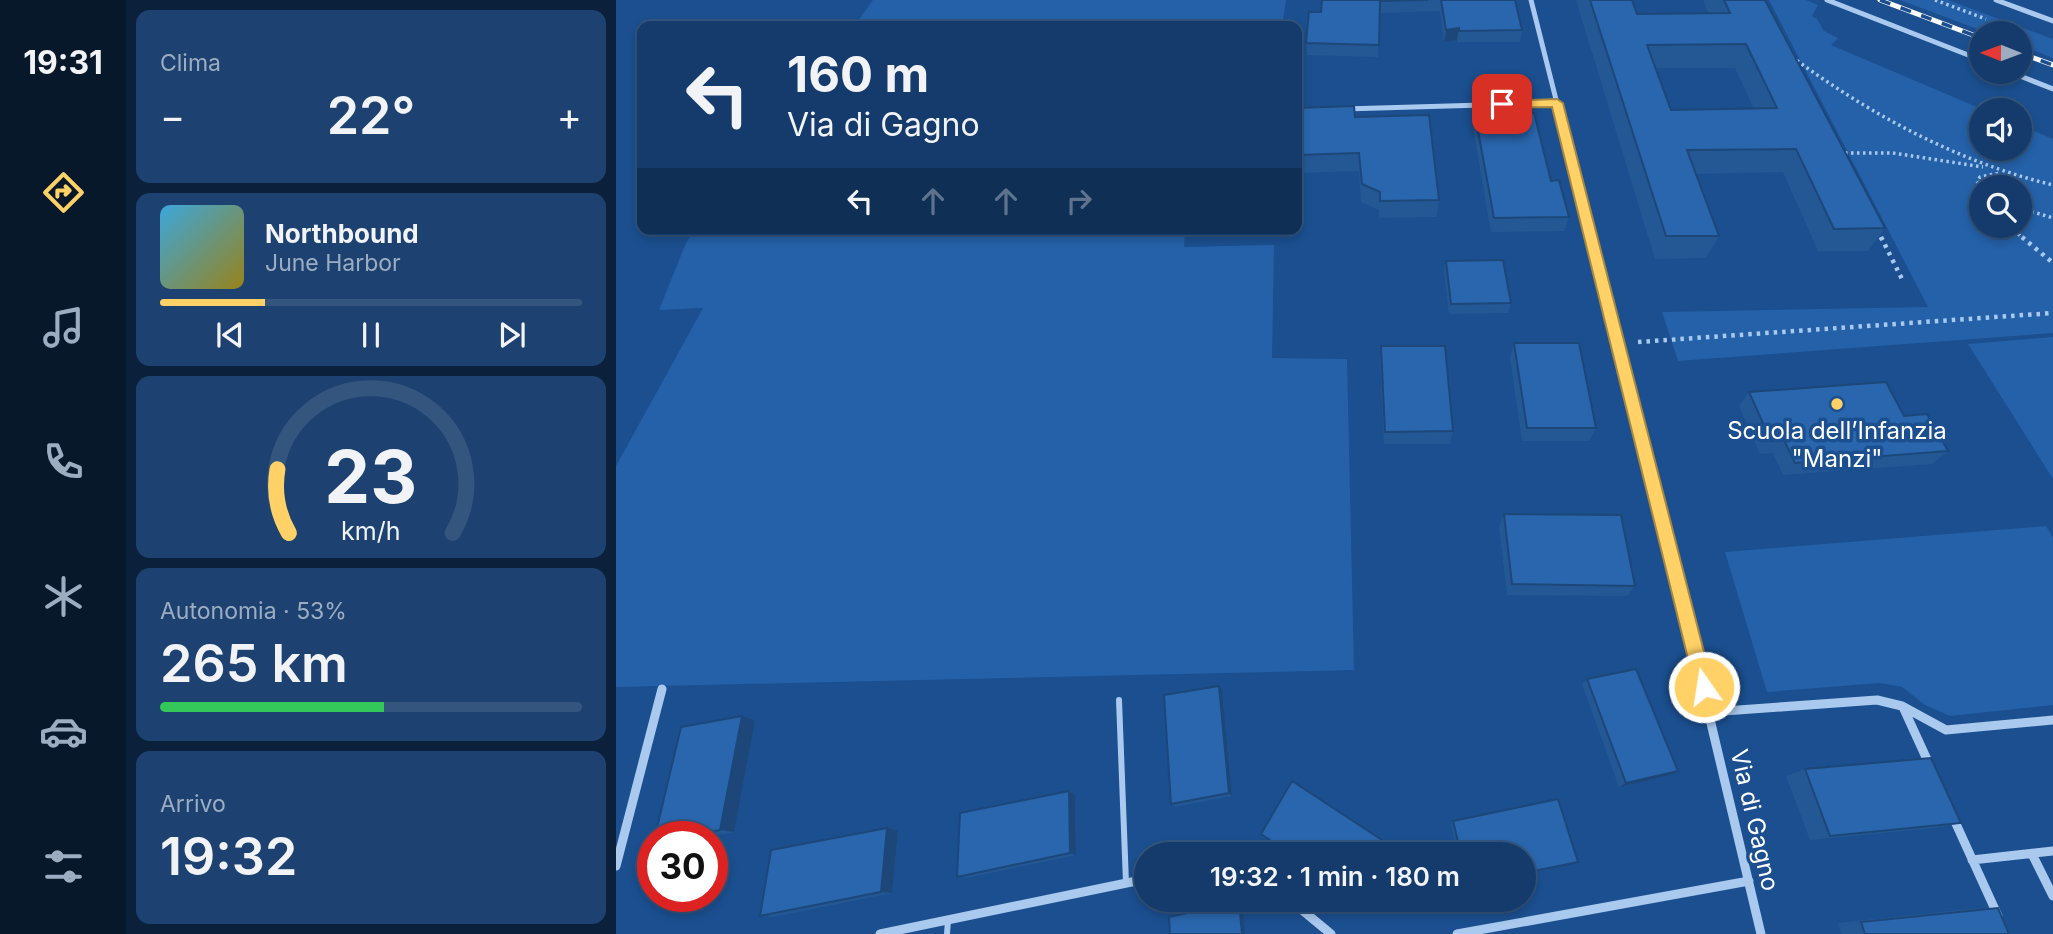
<!DOCTYPE html>
<html lang="it">
<head>
<meta charset="utf-8">
<style>
  body { margin:0; font-family:Inter,sans-serif; background:#1d4271; color:#f1f3f6; height:100vh; display:flex; flex-direction:column; font-size:26px; white-space:nowrap }
  * { box-sizing:border-box; margin:0 }
  p { font-size:23px; color:#9dadc1 }
  .icon { flex:none; width:38px; height:38px; fill:none; stroke:currentColor; stroke-width:2; stroke-linecap:round; stroke-linejoin:round }
  .map { position:relative; flex:1; overflow:hidden }
  .details { display:flex; flex-direction:column; gap:10px; padding:10px; background:#0b203b; width:490px }
  .details>* { flex:none }
  .top-card { position:absolute; left:21px; top:21px; width:665px; height:214px; border-radius:14px; box-shadow:0 4px 10px #0003,0 0 0 2px #33557e; background:#143b6b; color:#f1f3f6; overflow:hidden }
  .needle { width:46px; rotate:271deg }
  .fabs { position:absolute; left:1353px; top:21px; display:grid; gap:14px }
  .fabs a { display:grid; place-items:center; width:63px; height:63px; border-radius:50%; background:#143b6b; box-shadow:0 4px 10px #0003,0 0 0 2px #33557e; font-size:35px }
  .speed { position:absolute; left:21px; top:821px; display:flex; gap:14px; font-size:35px; font-weight:700; text-align:center }
  .speed>* { display:grid; place-content:center; width:91px; height:91px; border-radius:50%; background:#143b6b; box-shadow:0 4px 10px #0003,0 0 0 2px #33557e; line-height:1 }
  .speed .limit { border:10px solid #d22; background:#fff; color:#111 }
  .pin { position:absolute; display:grid; place-items:center; width:60px; height:60px; color:#fff; margin:-30px; border-radius:14px; box-shadow:0 4px 10px #0006 }
  .me { position:absolute; width:77px; margin:-38px; rotate:347deg; stroke-linejoin:round; filter:drop-shadow(0 0 5px #0008) }
  .turn { display:flex; align-items:center; gap:24px; height:147px; padding:0 35px; font-size:32px }
  .turn .icon { width:91px; height:91px; stroke-width:2.5 }
  .turn b { display:block; font-size:49px; line-height:60px }
  .lanes { display:flex; align-items:center; height:66px; padding:0 35px; background:#0003; justify-content:center; gap:35px; direction:ltr }
  .lanes .off { opacity:.35 }
  .big { font-size:52px; font-weight:600; line-height:1.1 }
  .details .card { flex:1; display:flex; flex-direction:column; justify-content:center; gap:10px; min-width:0; padding:0 24px; border-radius:14px; background:#1d4271 }
  .details .dial { align-items:center; gap:0 }
  .dial svg { height:182px; overflow:visible; fill:none; stroke:#33557e; stroke-width:7; stroke-linecap:round; text-anchor:middle }
  .dial text { fill:#f1f3f6; stroke:none }
  .song { display:flex; align-items:center; gap:21px }
  .cover { width:84px; height:84px; border-radius:10px; background:linear-gradient(135deg,hsl(200 70% 55%),hsl(50 70% 35%)) }
  .played { height:7px; border-radius:4px; background:linear-gradient(90deg,#ffd166 25%,#33557e 25%) }
  .keys { display:flex; justify-content:space-around; direction:ltr }
  .heat { display:flex; justify-content:space-between; align-items:center; font-size:38px; direction:ltr }
  .charge { height:10px; border-radius:5px; background:linear-gradient(90deg,#34c759 53%,#33557e 0) }
  .trip { position:absolute; left:518px; top:842px; width:402px; height:70px; border-radius:35px; background:#143b6b; box-shadow:0 4px 10px #0003,0 0 0 2px #33557e; font-weight:600; line-height:70px; text-align:center }
  main { display:flex; flex:1; min-height:0 }
  .menu { display:flex; flex-direction:column; width:126px; justify-content:space-around; align-items:center; background:#08182b; color:#9dadc1 }
  .menu .icon { width:49px; height:49px }
  .menu .selected { color:#ffd166 }
  .menu b { font-size:32px; color:#f1f3f6 }
  .map>svg:first-child { display:block }
</style>
</head>
<body>
<main>
<nav class="menu">
<b>19:31</b>
<svg class="icon selected" aria-label="directions" viewBox="0 0 24 24"><path d="M12 3l9 9-9 9-9-9zM9 14v-3h6M13 9l2 2-2 2"/></svg>
<svg class="icon" aria-label="music" viewBox="0 0 24 24"><path d="M9 18V5l10-2v13"/><circle cx="6" cy="18" r="3"/><circle cx="16" cy="16" r="3"/></svg>
<svg class="icon" aria-label="phone" viewBox="0 0 24 24"><path d="M5 4h4l2 5-3 2q2 4 5 5l2-3 5 2v4C11 20 4 13 5 4z"/></svg>
<svg class="icon" aria-label="climate" viewBox="0 0 24 24"><path d="M12 3v18M4 7l16 10M4 17L20 7"/></svg>
<svg class="icon" aria-label="car" viewBox="0 0 24 24"><path d="M5 17H2v-5l4-1 3-4h7l3 4 3 1v5h-3M9 17h6M6 11h13"/><circle cx="7" cy="17" r="2"/><circle cx="17" cy="17" r="2"/></svg>
<svg class="icon" aria-label="filters" viewBox="0 0 24 24"><path d="M4 7h16M4 17h16"/><circle cx="9" cy="7" r="2"/><circle cx="15" cy="17" r="2"/></svg>
</nav>
<section class="details">
<div class="card"><p>Clima</p>
<div class="heat"><a>−</a><b class="big">22°</b><a>+</a></div>
</div>
<div class="card">
<div class="song"><i class="cover"></i><div><b>Northbound</b><p>June Harbor</p></div></div>
<div class="played"></div>
<div class="keys"><svg class="icon" aria-label="previous" viewBox="0 0 24 24"><path d="M18 5L8 12l10 7zM5 5v14"/></svg><svg class="icon" aria-label="pause" viewBox="0 0 24 24"><path d="M8 5v14M16 5v14"/></svg><svg class="icon" aria-label="next" viewBox="0 0 24 24"><path d="M6 5l10 7-10 7zM19 5v14"/></svg></div>
</div>
<div class="card dial"><svg viewBox="0 0 100 80">
<path d="M14 69A42 42 0 1 1 86 69"/>
<path d="M14 69A42 42 0 0 1 9 41" stroke="#ffd166"/>
<text x="50" y="56" font-size="32" font-weight="700">23</text>
<text x="50" y="72" font-size="11">km/h</text>
</svg></div>
<div class="card"><p>Autonomia · 53%</p><b class="big">265 km</b><div class="charge"></div></div>
<div class="card"><p>Arrivo</p><b class="big">19:32</b></div>
</section>
<div class="map">
<svg width="1437" height="934" viewBox="0 0 1437 934">
  <rect width="100%" height="100%" fill="#1b4f8f"/>
  <path fill="#2461a8" fill-rule="evenodd" d="M257,0h413l-4,26h-428z
    M1153,0h37l12,5 -6,11 5,3 7,12 14,7 -7,7 153,65h-3v39h39v-24l33,14v194l-375,28 -16,-49 266,-5zM1404,187v39h-39v-39z
    M1284,0h48l105,39v19l-33,-13v-12h-32z
    M79,229h490l-1,18 90,-2 -2,113 75,1 7,311 -738,17v-221l87,-158 -44,2 27,-67z
    M1437,337v142l-85,-135z
    M1430,526l7,12v167l-103,11 -25,-11 -23,-18 -22,-4 -113,9 -42,-140z"/>
  <g fill="none" stroke-linecap="round" stroke-linejoin="round">
    <path stroke="#a9c9ee" stroke-width="3.5" stroke-dasharray="2.5 3.5" stroke-linecap="butt" d="M1319,0l51,19
      M1176,57c79,58 166,105 261,128
      M1223,153h54l90,14
      M1365,189l-4,-8 3,-4 20,-4
      M1404,208l33,10
      M1393,226l15,13
      M1262,232l3,7"/>
    <path stroke="#a9c9ee" stroke-width="4.5" stroke-dasharray="3.5 5" stroke-linecap="butt" d="M1265,237l22,44
      M1406,237l31,26
      M1022,342l415,-29"/>
    <path stroke="#a9c9ee" stroke-width="6" d="M503,700l7,183
      M331,934l1,-14"/>
    <path stroke="#a9c9ee" stroke-width="5" d="M915,0l60,239
      M1211,0l154,60
      M1380,0l57,21
      M1394,72l43,17
      M728,109l213,-6"/>
    <path stroke="#a9c9ee" stroke-width="6" d="M975,237l78,307"/>
    <path stroke="#a9c9ee" stroke-width="9" d="M1052,542l93,392
      M1287,707l27,59
      M1094,712l167,-12 25,6 44,24 107,-10
      M1336,815l46,101
      M1416,854l21,42
      M1356,860l81,-9
      M0,866l46,-177
      M674,900l41,34
      M264,934l266,-55
      M841,934l292,-53"/>
    <defs>
      <path id="rail" d="M1264,0l101,38
        M1404,53l33,12"/>
    </defs>
    <use href="#rail" stroke="#fff" stroke-width="5"/>
    <use href="#rail" stroke="#1b4f8f" stroke-width="3.5" stroke-dasharray="11" stroke-linecap="butt"/>
  </g>
  <path fill="#245895" fill-rule="evenodd" d="M706,0h193l7,30 -2,12h-63v-2l-13,2 -4,-31 -60,2 -2,44 -71,-2 -1,-12 15,-31z
    M960,0h56l5,14h72l-6,-14h62l120,228 -17,23h-50l-35,-79 -87,2 23,62 -13,22 -51,1zM1040,68h79l19,41 -83,1z
    M681,108l58,9 84,83 -2,17 -58,1v-8l-18,-8 -2,-31 -62,2z
    M859,114l76,67 18,36 -5,14 -73,1 -18,-104z
    M830,261l65,42 -3,10 -59,1 -5,-43z
    M898,343l82,85 -7,13h-67l-12,-83z
    M765,346l72,85 -3,13h-66l-4,-84z
    M1133,392l155,24 44,35 -16,13 -149,11 -10,-22 -13,1 -21,-48z
    M888,514l131,72 -8,10 -120,-1 -8,-69z
    M971,679l83,96 -51,12 -37,-103z
    M606,691l10,105 -57,11 -4,-3z
    M139,721l-21,111 -22,4h-57z
    M1189,769l156,54 -26,5 -125,12 -24,-64z
    M453,791l6,4 1,60 -110,23 -9,-1z
    M837,821l125,41 -54,12v-20h-66l-7,-30z
    M282,831l-6,62 -119,24 -13,-1z
    M645,834l118,20h-91l-25,-17z
    M1382,908l11,26h-167l-4,-11 131,-14z"/>
  <path fill="#1d4779" d="M843,28l-2,12 -13,2 2,-12z
    M603,686l3,5 10,105 -3,-3z
    M126,716l13,5 -21,111 -14,-2z
    M1062,771l-8,4 -51,12 7,-4z
    M453,791l6,4 1,60 -6,-2z
    M271,828l11,3 -6,62 -11,-1z
    M623,902l3,2 3,30h-3z"/>
  <path fill="#2a66ad" stroke="#1d4779" stroke-width="2" fill-rule="evenodd" d="M706,0h106l-48,1 -1,44 -73,-2 3,-31h12z
    M825,0h74l7,30 -63,1v-3l-13,2z
    M974,0h42l5,14 93,-1 -6,-13h41l120,228 -51,1 -38,-80 -109,1 32,86h-53zM1130,44l31,64 -106,2 -24,-65z
    M738,106l1,11 74,-2 10,85 -59,1v-9l-18,-8 -3,-31 -62,2v-47z
    M918,113l17,68 8,-1 10,37 -75,1 -19,-104z
    M887,260l8,43 -60,1 -5,-43z
    M898,343h65l17,85h-69z
    M765,346h64l8,85 -68,1z
    M1270,382l18,34 23,-2 21,37 -153,12 -11,-23 -13,1 -22,-49z
    M888,514l117,1 14,71 -123,-2z
    M1020,669l42,102 -52,12 -39,-104z
    M603,686l10,107 -58,11 -7,-109z
    M126,716l-22,114 -35,6h-30l26,-109z
    M1315,758l30,65 -131,13 -25,-67z
    M676,781l93,61 -6,12h-89l-29,-20z
    M453,791l1,62 -113,24 3,-64z
    M942,799l20,63 -54,11v-19h-63l-8,-33z
    M271,828l-6,64 -121,24 11,-66z
    M623,902l3,32h-72l-1,-17z
    M1382,908l11,26h-144l-4,-12z"/>
  <path fill="#ffd166" stroke="#a68842" stroke-width="2" d="M941,99l6,4 150,584 -2,6 -7,3 -7,-3 -2,-6 -143,-580 -50,1 -6,-4 6,-3z"/>
  <circle fill="#ffd166" stroke="#1b4f8f" stroke-width="2.5" cx="1221" cy="404" r="7"/>
  <g text-anchor="middle" dominant-baseline="central" stroke-width="7" stroke-linejoin="round" paint-order="stroke">
    <g font-size="24" fill="#fff" stroke="#1b4f8f">
      <text x="1221" y="430">Scuola dell’Infanzia<tspan x="1221" dy="28">"Manzi"</tspan></text>
    </g>
    <g font-size="24" fill="#fff" stroke="#1b4f8f">
      <text transform="translate(1139 820) rotate(77)">Via di Gagno</text>
    </g>
  </g>
</svg>
<div class="fabs">
<a><svg class="needle" viewBox="-14 -14 28 28"><path d="M0-13l5 13h-10z" fill="#e53935"/><path d="M0 13l5-13h-10z" fill="#9dadc1"/></svg></a>
<a><svg class="icon" aria-label="sound" viewBox="0 0 24 24"><path d="M4 9h4l5-4v14l-5-4H4zM17 9q2 3 0 6"/></svg></a>
<a><svg class="icon" aria-label="search" viewBox="0 0 24 24"><circle cx="10" cy="10" r="6"/><path d="M15 15l6 6"/></svg></a>
</div>
<div class="speed"><div class="limit">30</div></div>
<div class="pin" style="left:886px;top:104px;background:#d93025"><svg class="icon" aria-label="arrive" viewBox="0 0 24 24"><path d="M6 21V4h12l-3 4 3 4H6"/></svg></div>
<svg class="me" style="left:1088px;top:687px" viewBox="-20 -20 40 40"><circle r="17" fill="#ffd166" stroke="#fff" stroke-width="3"/><path d="M0-11L8 9 0 5-8 9z" fill="#fff"/></svg>
<div class="trip">19:32 · 1 min · 180 m</div>
<div class="top-card">
<div class="turn"><svg class="icon" aria-label="left" viewBox="0 0 24 24"><path d="M17 20v-9H6M10 6l-5 5 5 5"/></svg><div><b>160 m</b>Via di Gagno</div></div>
<div class="lanes"><svg class="icon" aria-label="left" viewBox="0 0 24 24"><path d="M17 20v-9H6M10 6l-5 5 5 5"/></svg><svg class="icon off" aria-label="ahead" viewBox="0 0 24 24"><path d="M12 20V5M6 11l6-6 6 6"/></svg><svg class="icon off" aria-label="ahead" viewBox="0 0 24 24"><path d="M12 20V5M6 11l6-6 6 6"/></svg><svg class="icon off" aria-label="right" viewBox="0 0 24 24"><path d="M7 20v-9h11M14 6l5 5-5 5"/></svg></div>
</div>
</div>
</main>
</body>
</html>
